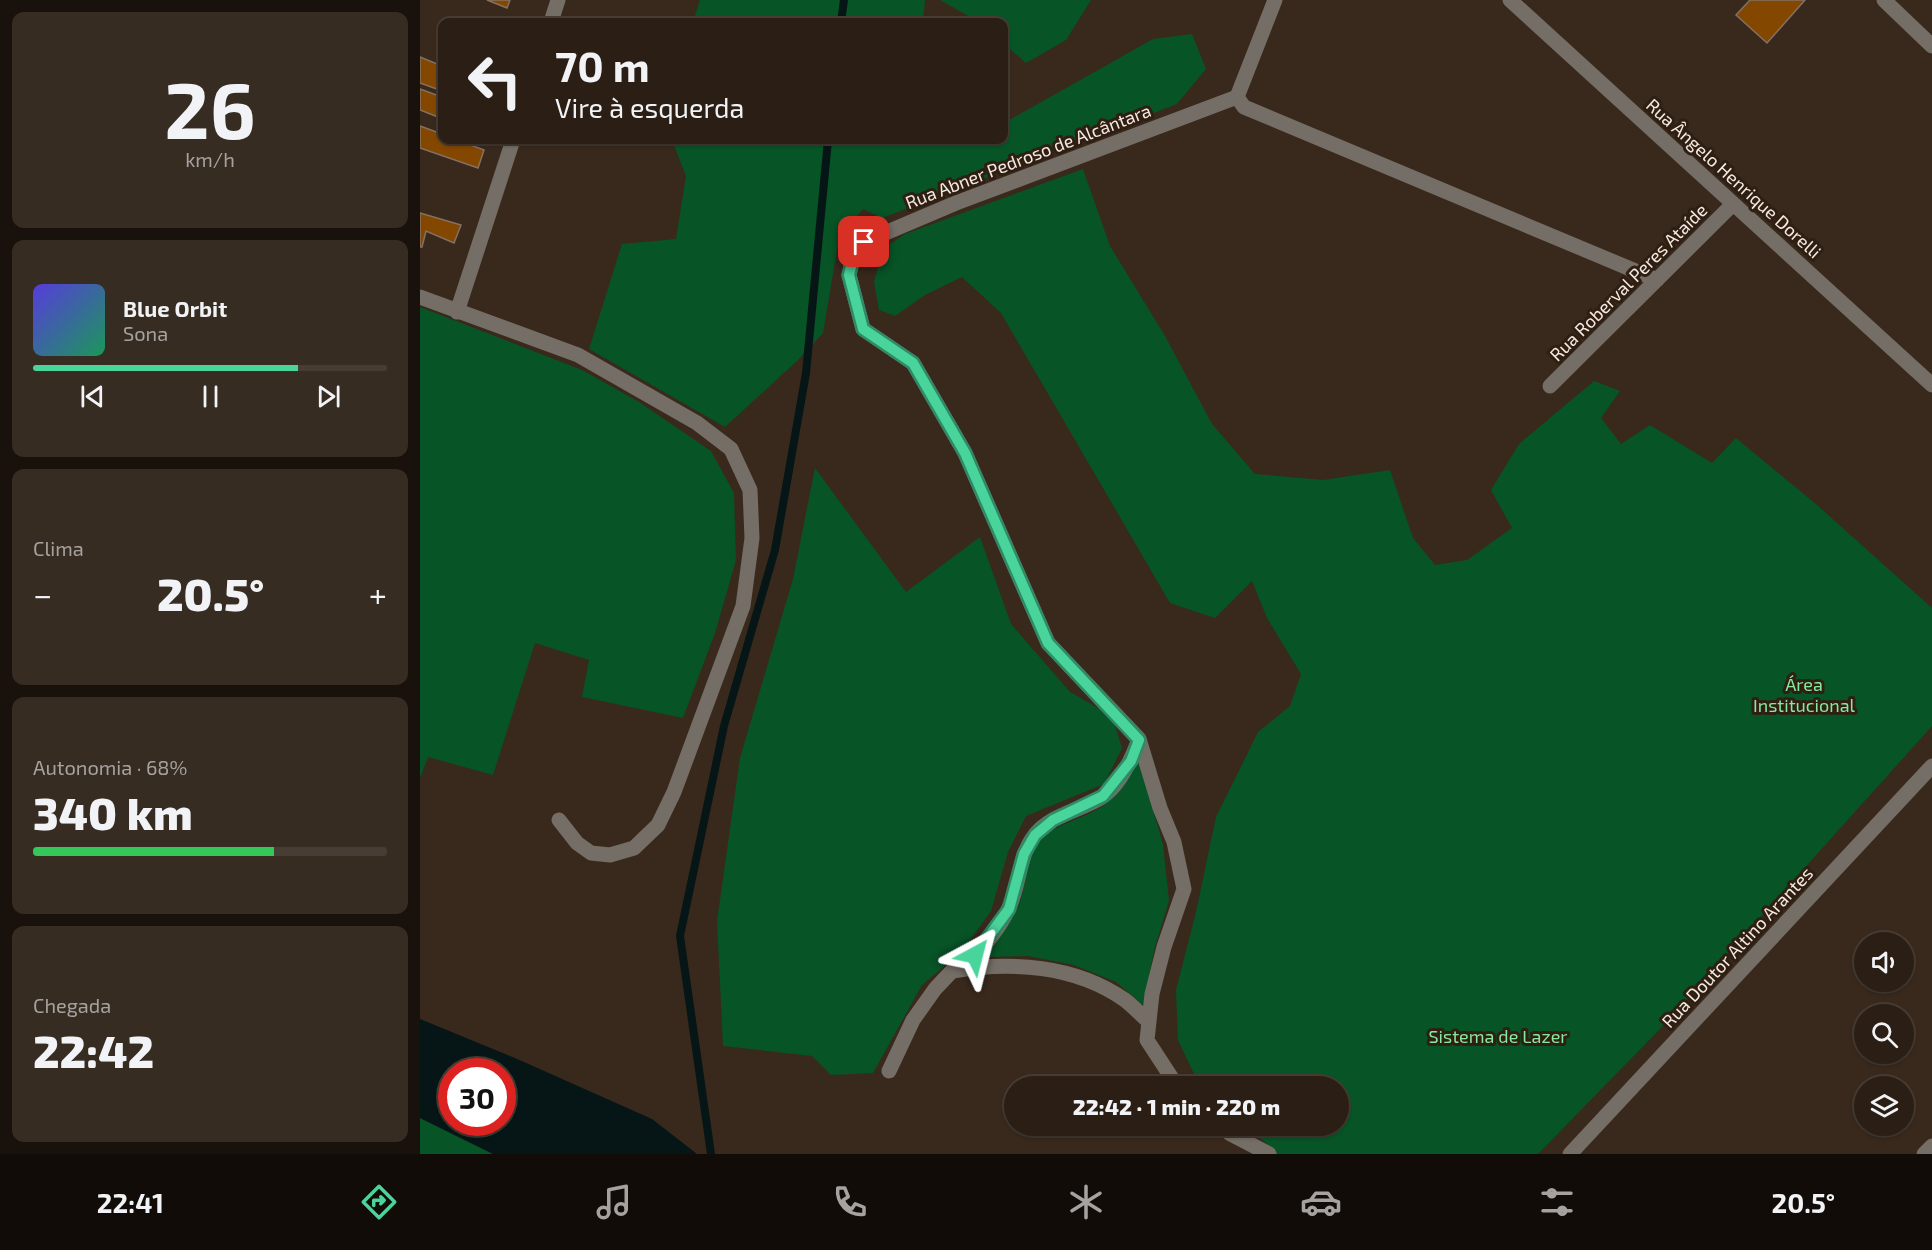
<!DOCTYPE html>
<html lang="pt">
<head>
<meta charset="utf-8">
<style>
  body { margin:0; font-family:"Exo 2",sans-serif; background:#372c22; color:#f1f3f6; height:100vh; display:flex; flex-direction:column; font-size:22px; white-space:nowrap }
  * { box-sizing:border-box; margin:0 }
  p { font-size:20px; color:#a6a2a0 }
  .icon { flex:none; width:33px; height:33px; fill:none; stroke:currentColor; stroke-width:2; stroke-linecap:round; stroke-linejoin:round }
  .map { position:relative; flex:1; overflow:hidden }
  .panel { display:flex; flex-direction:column; gap:12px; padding:12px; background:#18110c; width:420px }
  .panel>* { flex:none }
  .hud { position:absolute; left:18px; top:18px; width:570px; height:126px; border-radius:12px; box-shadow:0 2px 4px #0004,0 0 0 2px #473d34; background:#2b1f15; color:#f1f3f6; overflow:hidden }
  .fabs { position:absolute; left:1434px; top:932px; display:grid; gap:12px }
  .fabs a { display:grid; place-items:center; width:60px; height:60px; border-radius:50%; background:#2b1f15; box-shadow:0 2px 4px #0004,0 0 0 2px #473d34; font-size:30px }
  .speed { position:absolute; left:18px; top:1058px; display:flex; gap:12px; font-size:30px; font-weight:700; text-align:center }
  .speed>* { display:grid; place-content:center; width:78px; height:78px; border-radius:50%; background:#2b1f15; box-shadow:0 2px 4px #0004,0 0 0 2px #473d34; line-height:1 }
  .speed .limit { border:9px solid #d22; background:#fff; color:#111 }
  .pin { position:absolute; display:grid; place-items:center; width:51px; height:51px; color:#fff; margin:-26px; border-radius:12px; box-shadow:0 3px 9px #0006 }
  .me { position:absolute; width:66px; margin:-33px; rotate:38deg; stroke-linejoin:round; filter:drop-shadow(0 0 4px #0008) }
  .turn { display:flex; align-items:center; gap:21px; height:126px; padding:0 18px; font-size:27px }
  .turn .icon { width:78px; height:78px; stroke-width:2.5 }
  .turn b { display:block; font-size:42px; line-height:51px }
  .big { font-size:45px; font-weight:800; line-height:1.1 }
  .panel .widget { flex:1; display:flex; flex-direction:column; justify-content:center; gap:9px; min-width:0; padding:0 21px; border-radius:12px; background:#372c22 }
  .panel .dial { align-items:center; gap:0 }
  .dial b { font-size:78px; line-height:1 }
  .song { display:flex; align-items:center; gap:18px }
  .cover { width:72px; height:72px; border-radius:9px; background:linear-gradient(135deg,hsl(250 70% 55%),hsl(150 70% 35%)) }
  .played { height:6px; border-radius:3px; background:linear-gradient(90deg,#49d49c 75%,#473d34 75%) }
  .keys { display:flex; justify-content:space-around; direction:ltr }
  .heat { display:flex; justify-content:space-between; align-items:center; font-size:33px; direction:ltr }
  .charge { height:9px; border-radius:4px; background:linear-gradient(90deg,#34c759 68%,#473d34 0) }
  .trip { position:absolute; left:584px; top:1076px; width:345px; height:60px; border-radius:30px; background:#2b1f15; box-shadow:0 2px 4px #0004,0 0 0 2px #473d34; font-weight:800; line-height:60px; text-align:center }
  .tabs { display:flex; height:96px; justify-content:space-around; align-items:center; background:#110c08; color:#a6a2a0 }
  .tabs .icon { width:42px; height:42px }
  .tabs .on { color:#49d49c }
  .tabs b { font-size:27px; color:#f1f3f6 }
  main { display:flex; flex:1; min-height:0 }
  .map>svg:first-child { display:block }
</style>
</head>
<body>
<main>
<section class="panel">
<div class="widget dial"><b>26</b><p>km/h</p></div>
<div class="widget">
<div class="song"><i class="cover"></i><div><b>Blue Orbit</b><p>Sona</p></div></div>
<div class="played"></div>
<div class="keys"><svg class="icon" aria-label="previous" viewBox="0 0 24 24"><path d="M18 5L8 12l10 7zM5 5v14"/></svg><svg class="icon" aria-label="pause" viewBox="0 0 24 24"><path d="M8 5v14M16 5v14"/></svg><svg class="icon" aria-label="next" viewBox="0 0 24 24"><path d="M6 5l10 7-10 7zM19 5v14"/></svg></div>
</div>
<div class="widget"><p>Clima</p>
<div class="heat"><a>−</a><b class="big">20.5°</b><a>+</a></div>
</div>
<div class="widget"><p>Autonomia · 68%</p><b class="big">340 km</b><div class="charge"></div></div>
<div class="widget"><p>Chegada</p><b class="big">22:42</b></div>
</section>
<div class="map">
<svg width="1512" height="1154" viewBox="0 0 1512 1154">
  <rect width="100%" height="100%" fill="#39291c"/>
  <path fill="#075426" d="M280,0h225l-2,22h-230z
    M520,0h151l-25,40 -40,23 -22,-19v-22h-25z
    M772,34l14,35 -29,35 -295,114 -19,-9 -24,29 -16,95 -26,28 -72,66 -136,-78 33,-105 54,-5 10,-63 -14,-36h332v-17l149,-84z
    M663,169l27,77 55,90 47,88 43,50 68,6 67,-10 23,68 22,27 32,-5 45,-32 -21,-38 28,-46 75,-63 26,10 -19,27 20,26 29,-19 62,38 24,-25 81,67 115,103v118l-272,303 -122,125h-274l3,-10 -21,-19h92v-39h-133l-10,-10 -17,-36 -2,-50 20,-78 20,-95 42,-85 32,-26 11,-32 -34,-56 -15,-37 -37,37 -45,-15 -169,-290 -39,-36 -37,18 -30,21 -16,-6 -5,-28 9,-33 22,-15z
    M0,307l162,63 57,32 72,49 23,42 2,67 -21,73 -32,85 -101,-21 7,-37 -54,-17 -42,132 -65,-18 -8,21z
    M395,468l91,124 74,-55 31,87 59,68 42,24 10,32 -18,36 -78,32 -18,36 -17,59 -28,39 -41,35 -49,88 -42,2 -19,-19 -89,-10 -6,-125 23,-163 53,-179z
    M718,759l25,85 6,57 -14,46 -12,58 -27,-23 -42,-17 -46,-9 -47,1c15,-16 29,-32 38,-52 8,-20 5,-45 19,-62 12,-17 43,-24 60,-34 22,-13 28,-28 40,-50z
    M0,1118l73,36h-73z"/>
  <path fill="#061617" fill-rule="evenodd" d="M0,1019l95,39 137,61 45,35h-204l-73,-36zM32,1071h50v51h-50z"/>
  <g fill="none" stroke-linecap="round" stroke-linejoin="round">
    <path stroke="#061617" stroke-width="8" d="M421,22l3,-22
      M291,1154l-31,-218 44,-210 51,-176 31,-177 22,-233"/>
  </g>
  <path fill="#844700" stroke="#847162" stroke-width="1.5" d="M67,0h23l-3,8z
    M1330,0h55l-38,43 -31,-28z
    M0,57l22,9v25l-22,-8z
    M0,89l22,8v9l-4,11 -18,-7z
    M0,126l22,8v6h15l27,10 -6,18 -58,-20z
    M0,213l41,12 -7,18 -28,-12 -4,16h-2z"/>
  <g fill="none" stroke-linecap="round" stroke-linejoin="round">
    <path stroke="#746e66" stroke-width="15" d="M1090,0l422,385
      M1464,0l48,46
      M131,22l7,-22
      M817,97l7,10 413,173
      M0,297l158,58 119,68 34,26 19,41 2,48 -9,68 -69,186 -16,33 -24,23 -24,7 -19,-2 -14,-10 -18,-23
      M37,312l56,-172
      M1130,386l183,-182
      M544,969c15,-18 34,-38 44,-59 12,-24 10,-53 26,-74 16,-22 47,-25 68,-39 17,-11 30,-39 37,-58
      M469,1071l24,-51 22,-31 17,-18c59,-10 123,-6 173,29 9,7 16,15 24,22
      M757,1086l-30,-46 5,-46 12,-47 20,-58 -10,-47 -14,-34 -21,-69 -91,-96 -83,-190 -52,-90 -50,-34 -14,-54 4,-17 11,-16 92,-39 281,-106 38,-97
      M800,1125l9,8 40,21
      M1150,1154l362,-388
      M1504,1154l8,-8"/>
  </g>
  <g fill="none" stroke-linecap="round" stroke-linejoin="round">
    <defs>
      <path id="route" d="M444,242l-11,16 -4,17 14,54 50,34 52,90 83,190 91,97 -8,21 -28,35 -50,24 -18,15 -11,19 -15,55 -34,46"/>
    </defs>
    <use href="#route" stroke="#2f8a65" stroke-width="15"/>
    <use href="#route" stroke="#49d49c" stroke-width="10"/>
  </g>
  <g text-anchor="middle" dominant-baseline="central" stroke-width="6" stroke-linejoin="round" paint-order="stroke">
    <g font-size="18" fill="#f5eae2" stroke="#2f1f12">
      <text transform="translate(608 156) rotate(-21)">Rua Abner Pedroso de Alcântara</text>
      <text transform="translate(1314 178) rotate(42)">Rua Ângelo Henrique Dorelli</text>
      <text transform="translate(1208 282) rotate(-45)">Rua Roberval Peres Ataíde</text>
      <text transform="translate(1317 947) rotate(-47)">Rua Doutor Altino Arantes</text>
    </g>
    <g font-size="18" fill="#86e99e" stroke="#2f1f12">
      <text x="1384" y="684">Área<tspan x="1384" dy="21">Institucional</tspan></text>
      <text x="1078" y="1036">Sistema de Lazer</text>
    </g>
  </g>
</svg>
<div class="fabs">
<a><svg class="icon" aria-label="sound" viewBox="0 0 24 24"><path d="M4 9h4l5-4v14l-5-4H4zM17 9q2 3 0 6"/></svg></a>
<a><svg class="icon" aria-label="search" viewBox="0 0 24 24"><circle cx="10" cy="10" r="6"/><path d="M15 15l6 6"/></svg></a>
<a><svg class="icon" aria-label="layers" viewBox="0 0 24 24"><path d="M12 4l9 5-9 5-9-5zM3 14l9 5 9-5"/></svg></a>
</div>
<div class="speed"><div class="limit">30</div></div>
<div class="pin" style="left:444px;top:242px;background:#d93025"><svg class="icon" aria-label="arrive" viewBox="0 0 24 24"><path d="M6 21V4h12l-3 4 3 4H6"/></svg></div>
<svg class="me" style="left:555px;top:955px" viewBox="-20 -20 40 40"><path d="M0-17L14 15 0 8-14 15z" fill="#49d49c" stroke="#fff" stroke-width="4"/></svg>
<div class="trip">22:42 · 1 min · 220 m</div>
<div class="hud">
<div class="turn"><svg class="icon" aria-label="left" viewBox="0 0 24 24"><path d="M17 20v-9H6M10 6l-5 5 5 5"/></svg><div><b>70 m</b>Vire à esquerda</div></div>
</div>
</div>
</main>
<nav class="tabs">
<b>22:41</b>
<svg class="icon on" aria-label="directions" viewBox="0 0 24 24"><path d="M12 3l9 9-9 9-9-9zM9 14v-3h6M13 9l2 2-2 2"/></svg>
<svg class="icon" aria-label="music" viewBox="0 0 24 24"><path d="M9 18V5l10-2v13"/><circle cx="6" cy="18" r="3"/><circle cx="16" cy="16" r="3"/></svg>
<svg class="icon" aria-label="phone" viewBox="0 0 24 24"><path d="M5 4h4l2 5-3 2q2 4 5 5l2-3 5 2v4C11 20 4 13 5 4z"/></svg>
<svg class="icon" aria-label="climate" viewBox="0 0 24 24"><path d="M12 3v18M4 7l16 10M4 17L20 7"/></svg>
<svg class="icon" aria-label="car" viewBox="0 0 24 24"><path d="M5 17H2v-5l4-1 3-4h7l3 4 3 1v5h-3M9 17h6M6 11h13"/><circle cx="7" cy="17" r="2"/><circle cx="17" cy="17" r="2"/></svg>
<svg class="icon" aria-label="filters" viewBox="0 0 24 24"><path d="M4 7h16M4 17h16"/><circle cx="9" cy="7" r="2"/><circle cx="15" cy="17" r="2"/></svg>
<b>20.5°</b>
</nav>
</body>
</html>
